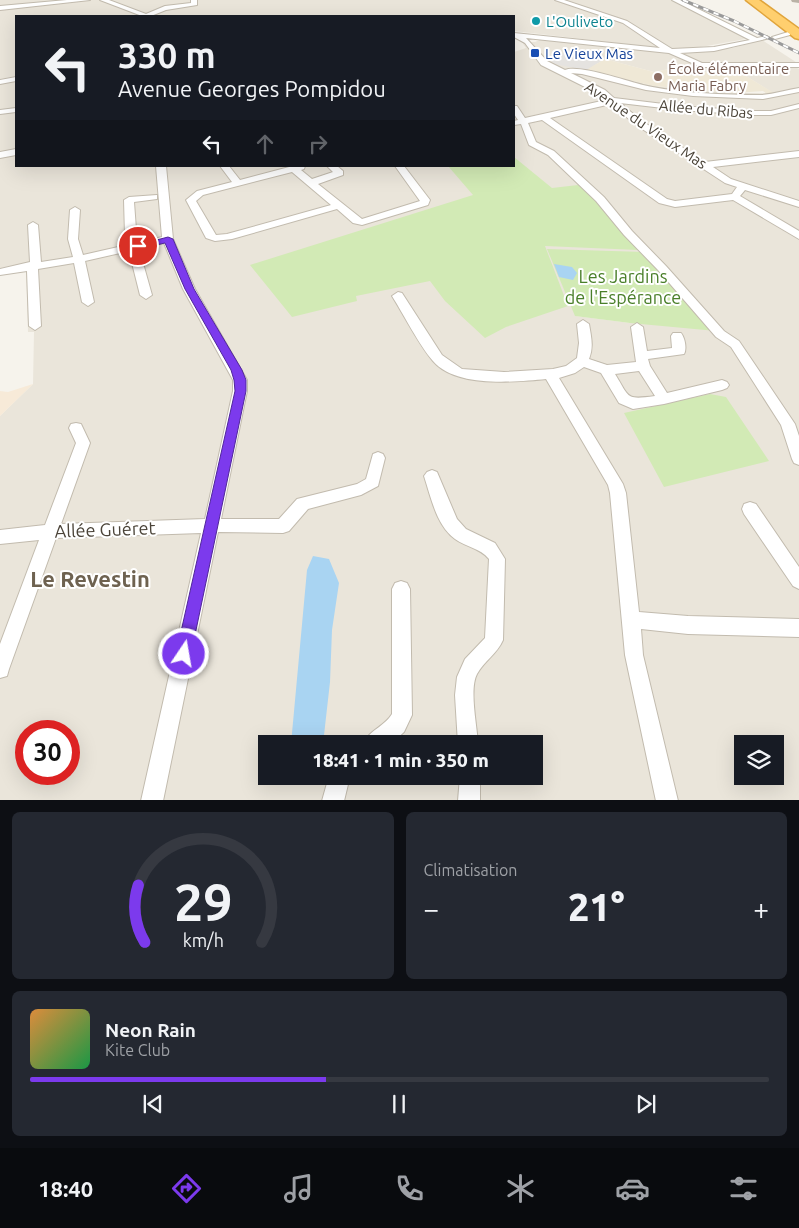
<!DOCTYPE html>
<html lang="fr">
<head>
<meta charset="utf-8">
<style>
  body { margin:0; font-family:Ubuntu,sans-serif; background:#242831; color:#f1f3f6; height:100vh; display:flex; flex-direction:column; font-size:19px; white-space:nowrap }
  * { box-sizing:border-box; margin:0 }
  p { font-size:16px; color:#9ea1a6 }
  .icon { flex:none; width:28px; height:28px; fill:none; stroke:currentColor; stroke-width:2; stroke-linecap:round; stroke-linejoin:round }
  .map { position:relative; height:800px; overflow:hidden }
  .sheet { display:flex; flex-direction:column; gap:12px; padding:12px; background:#0d0f14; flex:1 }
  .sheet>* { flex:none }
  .hud { position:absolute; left:15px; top:15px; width:500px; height:152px; border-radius:0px; box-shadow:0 5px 20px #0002; background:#171b24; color:#f1f3f6; overflow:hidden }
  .fabs { position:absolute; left:734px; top:735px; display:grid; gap:10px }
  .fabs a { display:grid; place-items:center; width:50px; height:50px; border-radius:0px; background:#171b24; box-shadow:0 5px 20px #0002; font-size:25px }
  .speed { position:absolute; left:15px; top:720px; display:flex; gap:10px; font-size:25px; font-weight:700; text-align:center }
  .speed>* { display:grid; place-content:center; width:65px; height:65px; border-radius:50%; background:#171b24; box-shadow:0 5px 20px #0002; line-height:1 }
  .speed .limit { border:8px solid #d22; background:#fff; color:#111 }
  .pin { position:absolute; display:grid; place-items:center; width:42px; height:42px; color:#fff; margin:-21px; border:2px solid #fff; border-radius:50%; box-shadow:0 1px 5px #0007 }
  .me { position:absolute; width:55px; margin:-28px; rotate:12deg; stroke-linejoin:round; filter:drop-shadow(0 0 4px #0008) }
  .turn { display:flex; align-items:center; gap:18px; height:105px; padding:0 20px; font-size:22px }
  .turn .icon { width:65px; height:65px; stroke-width:2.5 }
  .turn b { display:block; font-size:35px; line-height:42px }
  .lanes { display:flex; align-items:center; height:48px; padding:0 20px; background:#0003; justify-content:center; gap:25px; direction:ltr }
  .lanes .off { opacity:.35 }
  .big { font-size:38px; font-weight:800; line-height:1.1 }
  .sheet .widget { flex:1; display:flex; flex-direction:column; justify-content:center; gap:8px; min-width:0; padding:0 18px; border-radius:8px; background:#242831 }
  .sheet .dial { align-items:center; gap:0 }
  .dial svg { height:130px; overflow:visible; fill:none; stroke:#363941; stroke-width:7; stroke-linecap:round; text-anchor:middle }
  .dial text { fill:#f1f3f6; stroke:none }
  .song { display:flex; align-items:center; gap:15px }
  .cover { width:60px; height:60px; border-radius:8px; background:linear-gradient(135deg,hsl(30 70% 55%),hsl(140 70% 35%)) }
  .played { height:5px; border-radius:2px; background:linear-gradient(90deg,#7c3aed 40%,#363941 40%) }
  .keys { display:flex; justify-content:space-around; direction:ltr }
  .heat { display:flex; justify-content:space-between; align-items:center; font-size:28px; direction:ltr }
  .sheet .tiles { flex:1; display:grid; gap:12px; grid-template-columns:1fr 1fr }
  .widget:last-child { grid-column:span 2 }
  .trip { position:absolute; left:258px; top:735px; width:285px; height:50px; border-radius:0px; background:#171b24; box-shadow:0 5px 20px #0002; font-weight:800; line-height:50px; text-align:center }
  .dock { display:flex; height:80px; justify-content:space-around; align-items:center; background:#090b0e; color:#9ea1a6 }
  .dock .icon { width:35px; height:35px }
  .dock .current { color:#7c3aed }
  .dock b { font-size:22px; color:#f1f3f6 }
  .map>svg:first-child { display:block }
</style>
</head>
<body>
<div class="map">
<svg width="799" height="801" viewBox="0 0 799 801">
  <rect width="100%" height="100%" fill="#f6f3ec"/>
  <path fill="#eae5da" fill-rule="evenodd" d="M0,0h679l78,37 -62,11h-35l-146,-17v-15h-498v60l-16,3z
    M542,39l125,14 9,2 24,11 95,1 4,2v731h-799v-384l33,-32 1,-52h-6l-2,-68 -26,4v-184l16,-3v85h498v-114l12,-4 -4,-6h13zM605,59l49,13 15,-3 77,7 27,17h-37l-82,-7 -67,-16zM559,277l71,46 -54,-7zM26,731h43v43h-43zM266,744h268v32h-268zM742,744h33v32h-33z
    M762,40l37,24h-98l-21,-10v-2l53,-4z"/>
  <path fill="#f7ead8" d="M33,384l-33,32v-25l8,1z"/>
  <path fill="#efe8d6" d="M605,59l49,13 15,-3 77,7 28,17 -7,1 -4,-3 -27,2 -82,-7 -68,-16z"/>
  <path fill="#d2eab5" d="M514,157l38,31 26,-3 18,14 42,51 -93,-4 23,60 -62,21 -21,11 -40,-37 -15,-20 -74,15 1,5 -65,16 -42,-52 223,-70 -25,-29h66z
    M547,249l97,3 72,79 -86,-8 -55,-7z
    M710,394l16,3 43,64 -105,26 -40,-74z"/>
  <path fill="#e5e3e0" d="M585,52l19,7 -18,11 -32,-6 -9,-9z"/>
  <path fill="#a9d4f2" d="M554,264l18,3 5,6 -4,7 -14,-3z
    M313,556l16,3 10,24 -7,47 -2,52 -7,62h-32l16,-174z"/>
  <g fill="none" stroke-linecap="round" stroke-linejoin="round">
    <defs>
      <path id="minor" d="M67,0h23l-90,10v-4z
        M100,0h9l37,14 19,-8 26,-3v-3h6v5l-31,5 -15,6h-9z
        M555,0h9l63,21 45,28 42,-2 36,-7 -78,-40h8l77,38 10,-2 3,2 -56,13 -34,2 22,10h97v4h-98l-32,-14 -143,-15 21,23 18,9c13,-6 62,11 78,15 35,8 82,10 118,10 13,-1 26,-5 38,-7v4l-36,7 -70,-3 -47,-6 -64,-16 -11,-1 34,17 9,8 66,8 72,5h19l28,-7v4l-28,7h-19l-72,-5 -60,-7 22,18 63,41 94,-11v6l-86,10 18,12 68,22v6l-54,-17 -5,6 59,35v8l-66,-39 -58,7 -16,-4 -117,-83 -14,3 8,19 18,9 50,46 28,34 34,35 58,65 15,10 56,83 4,12v29l-5,-2 -2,-4 -11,-34 -50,-78 -15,-10 -58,-67 -34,-35 -28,-34 -48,-46 -19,-10 -8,-21 -7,1v-4l4,-1 -4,-6v-8h3l8,12 81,-18 -7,-6 -58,-29 -16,-22 -11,-6v-4l146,15 -37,-25zM611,104l25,21 89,58 12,4 -5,7 -57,7 -8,-2 -117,-81z
        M788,32l2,1v2l-15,4 -3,-2z
        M16,77v4l-16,3v-4z
        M16,108v4l-16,2v-4z
        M16,149v6l-16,3v-6z
        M156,166h10l7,73 22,50 52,91v11l-26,128h58l18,-20 60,-15 9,-5 7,-25 5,-2 5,2 2,4 -7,28 -17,9 -53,14 -19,22 -6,2 -65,-1 -55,269h-22l60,-268 -145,5 -47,131 -2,7 -7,2v-34l39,-104 -39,4v-14l45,-5 31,-82 -7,-15 2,-4 5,-1 5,1 9,19 -29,81 144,-5 28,-128v-11l-50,-91 -19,-46 -25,6 13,46 -6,4 -6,-4 -11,-44 -44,10 9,41 -6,4 -6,-4 -8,-39 -36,6 3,57 -6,4 -6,-4 -2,-55 -27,4v-6l30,-7 -2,-37 5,-3 5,3 3,37 32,-5 -5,-18 2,-29 5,-3 5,3 -2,29 5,16 44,-10 -2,-10 -1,-35 5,-3 28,-2v4l-23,3 3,41 25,-6z
        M220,166h9l11,14 53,-14h12l-1,3 -3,1 11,9 21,-7 -6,-6h10l6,5v4l-25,9 44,35 58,-18 -25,-35h9l26,34 -2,5 -66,20 -9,-2 -16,-14 -105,30 -17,2 -9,-3 -20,-38 11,-9 35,-9zM292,172l39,33 -104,29 -11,1 -20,-34 7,-6z
        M398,292l4,1 40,62 20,14 42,3 49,-3 13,-3 11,-8 2,-15 -2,-19 6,-4 6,4c2,12 5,23 0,35l18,6 29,-3 -5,-35 6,-4 6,4 4,24 25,-3 -1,-12 2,-3h8c4,5 6,16 3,21l-36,5 2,7 17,27 55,-13 5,2 2,3 -2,3 -5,2 -58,14 -31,5 -14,-6 -18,-30 -17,-6 -9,6 -16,5 64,106 3,9 13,119 49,4 111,3v18l-111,-3 -47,-5 2,26 35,146h-22l-31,-146 -15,-162 -2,-8 -62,-106c-32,3 -90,9 -113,-18 -14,-16 -29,-46 -41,-65zM639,371l16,25c-30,4 -25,2 -40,-22z
        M432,470l5,2 20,47 9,10 29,14 10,16 -2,81c-6,14 -19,21 -26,34 -8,15 0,52 1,70h-20l-3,-49 2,-18 8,-18 20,-21 4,-79c-9,-11 -23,-12 -34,-20 -19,-14 -24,-42 -31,-63l3,-4z
        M750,502l6,2 43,63v22l-6,-3 -49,-72 -2,-5 2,-5z
        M401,581l6,2 3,6 2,126 -8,17 -13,12h-28c5,-13 21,-17 29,-30v-125l3,-6z
        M329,776h21l-6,25h-22z
        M460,776h20v25h-22z"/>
      <path id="motorway" d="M746,0h13l40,29v10l-4,-1z"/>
    </defs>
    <use href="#minor" stroke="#c2bbae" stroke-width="2"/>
    <use href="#motorway" stroke="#e0a43c" stroke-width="3"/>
    <use href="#minor" fill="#fff" fill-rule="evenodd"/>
    <use href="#motorway" fill="#ffcf6e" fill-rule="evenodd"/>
    <defs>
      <path id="rail" d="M683,0l51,21 65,32"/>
    </defs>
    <use href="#rail" stroke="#9a9a9a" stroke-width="3"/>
    <use href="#rail" stroke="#fff" stroke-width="2" stroke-dasharray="5.5" stroke-linecap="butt"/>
  </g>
  <path fill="#bab2a6" d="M791,0h8v3l-7,-1z"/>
  <path fill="#7c3aed" stroke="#51269a" d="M168,237l5,2 21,50 48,81 4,10v11l-55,263 -2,5 -5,2 -6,-2 -2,-5 59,-263 -1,-11 -3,-10 -46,-81 -20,-46 -27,6 -4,-3z"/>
  <circle fill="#0f9aa8" stroke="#fff" stroke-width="2" cx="536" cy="21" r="5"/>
  <rect fill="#1a4fb4" stroke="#fff" stroke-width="2" x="530" y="48" width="10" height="10" rx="2.5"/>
  <circle fill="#8d6e63" stroke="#fff" stroke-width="2" cx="658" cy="77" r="5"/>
  <g text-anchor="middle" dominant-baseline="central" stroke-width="4" stroke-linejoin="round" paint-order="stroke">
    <g font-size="15" fill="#0d838f" stroke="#fff" text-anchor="start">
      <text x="546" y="21">L'Ouliveto</text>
    </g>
    <g font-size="15" fill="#164399" stroke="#fff" text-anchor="start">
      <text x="545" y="53">Le Vieux Mas</text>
    </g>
    <g font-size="15" fill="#785e54" stroke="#fff" text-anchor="start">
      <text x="668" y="68">École élémentaire<tspan x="668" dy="17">Maria Fabry</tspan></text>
    </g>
    <g font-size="15" fill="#4b4439" stroke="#fff">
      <text transform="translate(706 109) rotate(5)">Allée du Ribas</text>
      <text transform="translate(646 125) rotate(34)">Avenue du Vieux Mas</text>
    </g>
    <g font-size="18" fill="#4a7f2a" stroke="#fff">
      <text x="623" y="276">Les Jardins<tspan x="623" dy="21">de l'Espérance</tspan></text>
    </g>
    <g font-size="18" fill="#4b4439" stroke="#fff">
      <text transform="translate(105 529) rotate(-2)">Allée Guéret</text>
    </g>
    <g font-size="22" font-weight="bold" fill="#6e6250" stroke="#fff">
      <text x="90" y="578">Le Revestin</text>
    </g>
  </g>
</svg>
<div class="fabs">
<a><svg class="icon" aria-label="layers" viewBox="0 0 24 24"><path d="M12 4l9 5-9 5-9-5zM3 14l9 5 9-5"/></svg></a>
</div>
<div class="speed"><div class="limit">30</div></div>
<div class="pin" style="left:138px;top:246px;background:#d93025"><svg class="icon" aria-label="arrive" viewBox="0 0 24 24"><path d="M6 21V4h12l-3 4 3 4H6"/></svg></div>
<svg class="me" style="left:184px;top:654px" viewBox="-20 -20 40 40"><circle r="17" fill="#7c3aed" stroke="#fff" stroke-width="3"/><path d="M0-11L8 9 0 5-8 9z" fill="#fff"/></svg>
<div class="trip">18:41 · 1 min · 350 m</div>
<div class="hud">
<div class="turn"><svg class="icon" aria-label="left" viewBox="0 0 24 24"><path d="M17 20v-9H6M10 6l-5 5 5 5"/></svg><div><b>330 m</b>Avenue Georges Pompidou</div></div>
<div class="lanes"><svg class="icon" aria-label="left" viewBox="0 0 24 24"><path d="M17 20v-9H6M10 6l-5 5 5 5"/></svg><svg class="icon off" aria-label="ahead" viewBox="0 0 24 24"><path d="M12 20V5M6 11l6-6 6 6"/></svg><svg class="icon off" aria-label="right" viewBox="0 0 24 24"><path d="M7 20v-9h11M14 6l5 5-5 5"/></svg></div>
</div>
</div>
<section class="sheet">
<div class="tiles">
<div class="widget dial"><svg viewBox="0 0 100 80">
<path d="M14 69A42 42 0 1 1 86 69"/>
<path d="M14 69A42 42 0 0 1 10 34" stroke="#7c3aed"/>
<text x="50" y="56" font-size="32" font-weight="700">29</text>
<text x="50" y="72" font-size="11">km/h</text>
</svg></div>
<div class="widget"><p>Climatisation</p>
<div class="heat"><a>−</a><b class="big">21°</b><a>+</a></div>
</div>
<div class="widget">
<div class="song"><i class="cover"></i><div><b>Neon Rain</b><p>Kite Club</p></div></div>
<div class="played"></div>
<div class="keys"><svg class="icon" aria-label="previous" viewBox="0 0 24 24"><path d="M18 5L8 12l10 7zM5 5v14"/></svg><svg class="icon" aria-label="pause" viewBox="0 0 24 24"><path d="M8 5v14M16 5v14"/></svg><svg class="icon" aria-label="next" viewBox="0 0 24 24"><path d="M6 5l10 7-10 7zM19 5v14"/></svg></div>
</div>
</div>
</section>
<nav class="dock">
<b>18:40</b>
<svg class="icon current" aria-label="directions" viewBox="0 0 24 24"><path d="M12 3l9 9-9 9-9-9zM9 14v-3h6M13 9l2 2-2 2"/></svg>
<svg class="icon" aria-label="music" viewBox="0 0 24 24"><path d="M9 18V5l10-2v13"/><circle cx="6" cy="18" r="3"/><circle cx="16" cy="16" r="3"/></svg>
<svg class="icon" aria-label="phone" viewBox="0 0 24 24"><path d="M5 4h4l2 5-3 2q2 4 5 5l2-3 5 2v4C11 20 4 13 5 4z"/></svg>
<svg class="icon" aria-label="climate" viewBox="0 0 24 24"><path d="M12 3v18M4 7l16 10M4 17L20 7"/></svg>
<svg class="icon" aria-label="car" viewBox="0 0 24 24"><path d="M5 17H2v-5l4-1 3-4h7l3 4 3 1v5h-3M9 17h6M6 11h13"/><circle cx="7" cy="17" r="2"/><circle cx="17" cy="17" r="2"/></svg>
<svg class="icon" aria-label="filters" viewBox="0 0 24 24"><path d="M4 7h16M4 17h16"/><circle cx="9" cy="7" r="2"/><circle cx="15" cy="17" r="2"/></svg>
</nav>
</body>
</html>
